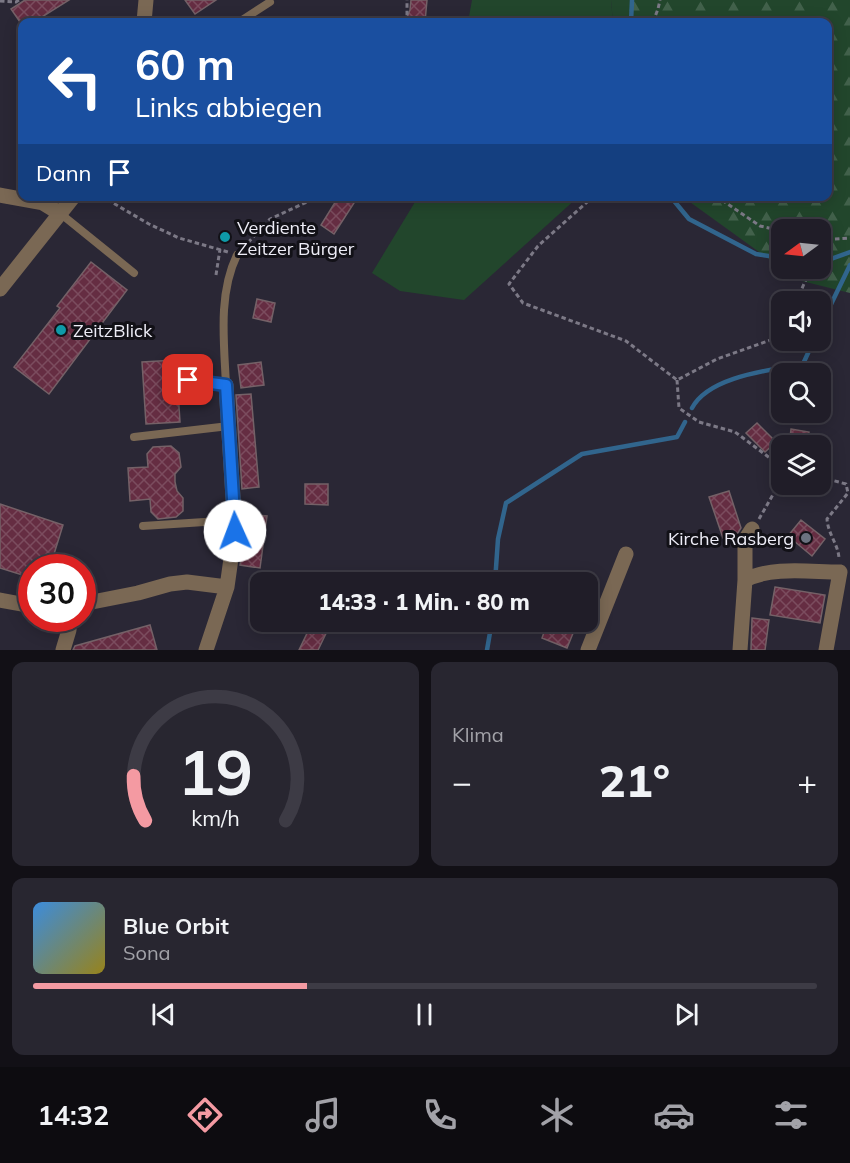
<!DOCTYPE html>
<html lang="de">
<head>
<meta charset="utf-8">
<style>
  body { margin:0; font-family:Mulish,sans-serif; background:#282630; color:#f1f3f6; height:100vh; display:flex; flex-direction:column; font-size:22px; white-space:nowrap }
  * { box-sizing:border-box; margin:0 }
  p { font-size:20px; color:#a2a2a8 }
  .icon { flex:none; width:33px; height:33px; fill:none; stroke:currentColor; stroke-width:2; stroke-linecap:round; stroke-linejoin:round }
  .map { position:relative; height:650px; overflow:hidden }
  .side { display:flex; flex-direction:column; gap:12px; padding:12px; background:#121016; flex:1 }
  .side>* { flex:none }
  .hud { position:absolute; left:18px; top:18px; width:814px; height:183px; border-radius:12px; box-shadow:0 3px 15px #0003,0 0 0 2px #3d3b45; background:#1a4fa0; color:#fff; overflow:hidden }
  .needle { width:39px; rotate:255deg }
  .fabs { position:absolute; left:771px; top:219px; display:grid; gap:12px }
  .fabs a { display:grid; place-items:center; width:60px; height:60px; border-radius:12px; background:#201d28; box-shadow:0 3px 15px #0003,0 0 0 2px #3d3b45; font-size:30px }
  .speed { position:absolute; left:18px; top:554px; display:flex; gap:12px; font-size:30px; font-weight:700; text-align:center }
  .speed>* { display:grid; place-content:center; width:78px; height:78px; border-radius:50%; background:#201d28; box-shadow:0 3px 15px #0003,0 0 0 2px #3d3b45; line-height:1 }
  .speed .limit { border:9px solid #d22; background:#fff; color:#111 }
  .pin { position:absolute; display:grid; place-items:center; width:51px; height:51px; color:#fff; margin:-26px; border-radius:12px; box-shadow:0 3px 9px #0006 }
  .me { position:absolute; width:66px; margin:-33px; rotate:358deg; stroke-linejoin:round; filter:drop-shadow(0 0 4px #0008) }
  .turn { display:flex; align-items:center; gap:21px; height:126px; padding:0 18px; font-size:27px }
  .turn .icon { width:78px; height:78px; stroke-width:2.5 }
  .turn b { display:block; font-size:42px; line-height:51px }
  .then { display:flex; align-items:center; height:57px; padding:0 18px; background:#0003; gap:12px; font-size:22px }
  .big { font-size:45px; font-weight:800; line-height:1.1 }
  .side .card { flex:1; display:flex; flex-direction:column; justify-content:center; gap:9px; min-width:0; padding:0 21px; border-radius:12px; background:#282630 }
  .side .dial { align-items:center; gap:0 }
  .dial svg { height:156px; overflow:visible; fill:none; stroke:#3d3b45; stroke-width:7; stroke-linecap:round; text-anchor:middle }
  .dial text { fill:#f1f3f6; stroke:none }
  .song { display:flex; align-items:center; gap:18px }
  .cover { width:72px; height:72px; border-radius:9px; background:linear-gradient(135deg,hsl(210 70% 55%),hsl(50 70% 35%)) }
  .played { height:6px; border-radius:3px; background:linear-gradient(90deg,#f49aa2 35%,#3d3b45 35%) }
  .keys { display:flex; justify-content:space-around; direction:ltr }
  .heat { display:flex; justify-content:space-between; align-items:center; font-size:33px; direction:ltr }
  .side .tiles { flex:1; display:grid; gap:12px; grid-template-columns:1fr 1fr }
  .card:last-child { grid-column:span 2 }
  .trip { position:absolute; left:250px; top:572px; width:348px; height:60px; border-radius:12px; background:#201d28; box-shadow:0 3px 15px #0003,0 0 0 2px #3d3b45; font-weight:800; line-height:60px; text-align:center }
  .dock { display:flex; height:96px; justify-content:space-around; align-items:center; background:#0d0c10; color:#a2a2a8 }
  .dock .icon { width:42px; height:42px }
  .dock .selected { color:#f49aa2 }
  .dock b { font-size:27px; color:#f1f3f6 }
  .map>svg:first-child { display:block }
</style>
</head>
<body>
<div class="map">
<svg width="850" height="650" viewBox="0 0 850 650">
  <defs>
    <pattern id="forest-firs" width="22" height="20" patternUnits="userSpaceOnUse" patternTransform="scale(1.5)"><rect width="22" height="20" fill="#22462c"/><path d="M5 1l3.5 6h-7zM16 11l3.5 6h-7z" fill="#42614b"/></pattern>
    <pattern id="building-cross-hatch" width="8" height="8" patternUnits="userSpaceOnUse" patternTransform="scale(1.5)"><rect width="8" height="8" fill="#652d42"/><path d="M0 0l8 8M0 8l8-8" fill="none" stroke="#7b4c5e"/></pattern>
  </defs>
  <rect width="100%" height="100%" fill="#2a2735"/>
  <path fill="#22462c" d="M472,0h139l2,22h-145z
    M410,197h168l-114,103 -64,-9 -28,-18 43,-71z"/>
  <path fill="url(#forest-firs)" fill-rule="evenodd" d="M611,0h239v293l-52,-13 -115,-83 145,-1v-174h-215zM782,230h38v38h-38z"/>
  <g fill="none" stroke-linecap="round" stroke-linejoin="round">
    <path stroke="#31658d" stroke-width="4.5" d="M631,22l1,-22
      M670,196l19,23 67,35 26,4
      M820,263l30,-11
      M820,327l30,-62
      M692,408c17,-32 79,-38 111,-44l11,-24
      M495,582l3,-43 8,-36 76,-49 95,-17 8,-15
      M487,650l5,-29"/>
  </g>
  <path fill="url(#building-cross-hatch)" stroke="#746167" stroke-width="1.5" d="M25,0h44l-35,22h-14l-9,-13z
    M185,0h31l-21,14z
    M411,0h16l-2,22h-20l5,-12z
    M339,196h5l10,7 -20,31 -13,-9z
    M91,262l36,28 -78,104 -35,-27 46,-59 -3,-2z
    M257,299l18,4 -4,19 -18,-4z
    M176,360l4,62 -34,2 -4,-62z
    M261,362l3,23 -23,3 -3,-23z
    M251,394l8,93 -17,2 -6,-94z
    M757,423l19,19 -11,10 -19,-19z
    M791,429l18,3 -2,14h-18z
    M171,446l8,7 2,14 -6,7v8l2,9 6,7v13l-7,6 -18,2 -7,-7 -1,-13 -20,2 -2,-33 20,-1 -1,-13 6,-7z
    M305,484h23v21l-23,-1z
    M729,491l12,37 -4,6 -14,4 -14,-41z
    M0,504l63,21 -13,42h-18v11l-32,-10z
    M244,514l23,2 -7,52 -20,-3 5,-34z
    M801,520l24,19 -13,17 -24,-20z
    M775,587l50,8 -5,28 -50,-8z
    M752,618l17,2 -4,30h-14z
    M313,621h19l-14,29h-19z
    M548,621h17l11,5 -9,22 -25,-10z
    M150,625l7,25h-84l2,-4z"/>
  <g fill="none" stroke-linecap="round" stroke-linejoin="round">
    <path stroke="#7c7986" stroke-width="3" stroke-dasharray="4.5 3" stroke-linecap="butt" d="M0,1l16,1 3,-2
      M404,22l3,-5v-17
      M653,22l5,-13 2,-9
      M101,196l48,28 30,14 49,14
      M594,196l-56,50 -29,38 14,19 103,38 51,39 40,-21 62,-22 3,-5
      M716,196l44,30 22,5
      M820,240l30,-2
      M243,248l27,-29 50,-23
      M216,275l4,-26
      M796,302l15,-34
      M677,380l2,28 20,14 36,10 47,35
      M820,477l26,7 2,9 -21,26c1,15 11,25 12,39
      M759,519l23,-40"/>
    <path stroke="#7a6854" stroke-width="8" d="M239,22l31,-20
      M61,214l73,59
      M188,380l38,5c-2,-43 -8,-91 11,-130
      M134,437l95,-11
      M143,526l92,-6"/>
    <path stroke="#7a6854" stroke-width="15" d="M144,22l2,-22
      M0,195l43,8 18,11
      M0,289l74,-93
      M745,580v-40l7,-11
      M0,600l32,6
      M82,604l56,-11 32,-9 17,-2 40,5
      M63,650l6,-20 1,-12
      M206,650l21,-63 8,-57 -9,-145
      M588,650l38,-96
      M740,650l5,-70c27,-14 65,-8 95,-8
      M826,650l14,-78"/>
  </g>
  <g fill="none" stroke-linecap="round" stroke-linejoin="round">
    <defs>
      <path id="route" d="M188,380l38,5 9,146"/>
    </defs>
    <use href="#route" stroke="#114b97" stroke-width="15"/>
    <use href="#route" stroke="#1a73e8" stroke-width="10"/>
  </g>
  <g fill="#0f9aa8" stroke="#121117" stroke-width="2">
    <circle cx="225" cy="237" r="6"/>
    <circle cx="61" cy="330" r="6"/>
  </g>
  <circle fill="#6b7280" stroke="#121117" stroke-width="2" cx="806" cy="538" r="6"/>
  <g text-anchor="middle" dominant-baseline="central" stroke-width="6" stroke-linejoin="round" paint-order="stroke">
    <g font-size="18" fill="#eeedf7" stroke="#121117" text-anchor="start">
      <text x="237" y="227">Verdiente<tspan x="237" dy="21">Zeitzer Bürger</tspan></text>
      <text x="73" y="330">ZeitzBlick</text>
      <text x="794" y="538" text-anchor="end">Kirche Rasberg</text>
    </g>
  </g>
</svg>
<div class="fabs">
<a><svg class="needle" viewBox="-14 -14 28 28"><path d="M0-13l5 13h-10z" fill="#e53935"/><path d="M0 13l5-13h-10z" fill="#a2a2a8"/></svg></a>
<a><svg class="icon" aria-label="sound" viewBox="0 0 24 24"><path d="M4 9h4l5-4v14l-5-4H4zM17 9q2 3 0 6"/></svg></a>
<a><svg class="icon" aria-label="search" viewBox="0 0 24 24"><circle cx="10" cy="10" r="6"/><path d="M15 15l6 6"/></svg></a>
<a><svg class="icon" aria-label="layers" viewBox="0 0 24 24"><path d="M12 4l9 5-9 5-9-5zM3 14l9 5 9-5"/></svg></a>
</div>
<div class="speed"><div class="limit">30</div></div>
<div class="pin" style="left:188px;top:380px;background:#d93025"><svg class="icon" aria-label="arrive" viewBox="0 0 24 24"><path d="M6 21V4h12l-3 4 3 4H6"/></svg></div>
<svg class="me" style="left:235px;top:531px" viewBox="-20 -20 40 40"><circle r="19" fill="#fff"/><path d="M0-13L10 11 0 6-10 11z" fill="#1a73e8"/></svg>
<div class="trip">14:33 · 1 Min. · 80 m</div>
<div class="hud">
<div class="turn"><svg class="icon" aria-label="left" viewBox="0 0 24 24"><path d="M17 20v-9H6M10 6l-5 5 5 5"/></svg><div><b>60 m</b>Links abbiegen</div></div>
<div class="then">Dann<svg class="icon" aria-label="arrive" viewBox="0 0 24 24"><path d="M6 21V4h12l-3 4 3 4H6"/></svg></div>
</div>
</div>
<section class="side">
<div class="tiles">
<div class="card dial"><svg viewBox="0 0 100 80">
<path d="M14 69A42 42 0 1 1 86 69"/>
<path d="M14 69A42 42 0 0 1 8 46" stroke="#f49aa2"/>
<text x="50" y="56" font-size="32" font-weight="700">19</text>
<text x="50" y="72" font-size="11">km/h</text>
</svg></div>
<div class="card"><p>Klima</p>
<div class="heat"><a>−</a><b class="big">21°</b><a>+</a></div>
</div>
<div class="card">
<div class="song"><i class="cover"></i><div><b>Blue Orbit</b><p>Sona</p></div></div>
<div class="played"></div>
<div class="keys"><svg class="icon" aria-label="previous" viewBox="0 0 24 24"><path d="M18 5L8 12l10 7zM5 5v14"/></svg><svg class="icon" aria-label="pause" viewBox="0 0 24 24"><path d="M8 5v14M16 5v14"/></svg><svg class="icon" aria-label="next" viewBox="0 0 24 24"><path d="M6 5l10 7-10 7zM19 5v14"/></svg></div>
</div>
</div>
</section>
<nav class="dock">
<b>14:32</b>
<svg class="icon selected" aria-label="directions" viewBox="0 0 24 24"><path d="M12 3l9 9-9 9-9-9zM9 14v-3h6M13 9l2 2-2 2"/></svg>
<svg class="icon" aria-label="music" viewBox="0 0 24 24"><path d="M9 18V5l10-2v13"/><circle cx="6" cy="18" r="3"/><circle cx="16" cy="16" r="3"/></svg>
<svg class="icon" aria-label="phone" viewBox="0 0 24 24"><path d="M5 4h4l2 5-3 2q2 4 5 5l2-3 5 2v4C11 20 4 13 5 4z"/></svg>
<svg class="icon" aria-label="climate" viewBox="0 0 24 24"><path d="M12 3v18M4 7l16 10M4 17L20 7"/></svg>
<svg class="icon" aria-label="car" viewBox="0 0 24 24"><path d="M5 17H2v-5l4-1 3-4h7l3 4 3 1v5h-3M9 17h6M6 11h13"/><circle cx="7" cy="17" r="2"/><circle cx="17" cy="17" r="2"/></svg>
<svg class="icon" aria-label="filters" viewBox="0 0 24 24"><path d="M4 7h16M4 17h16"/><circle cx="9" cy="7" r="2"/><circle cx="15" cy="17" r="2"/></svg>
</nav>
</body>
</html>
